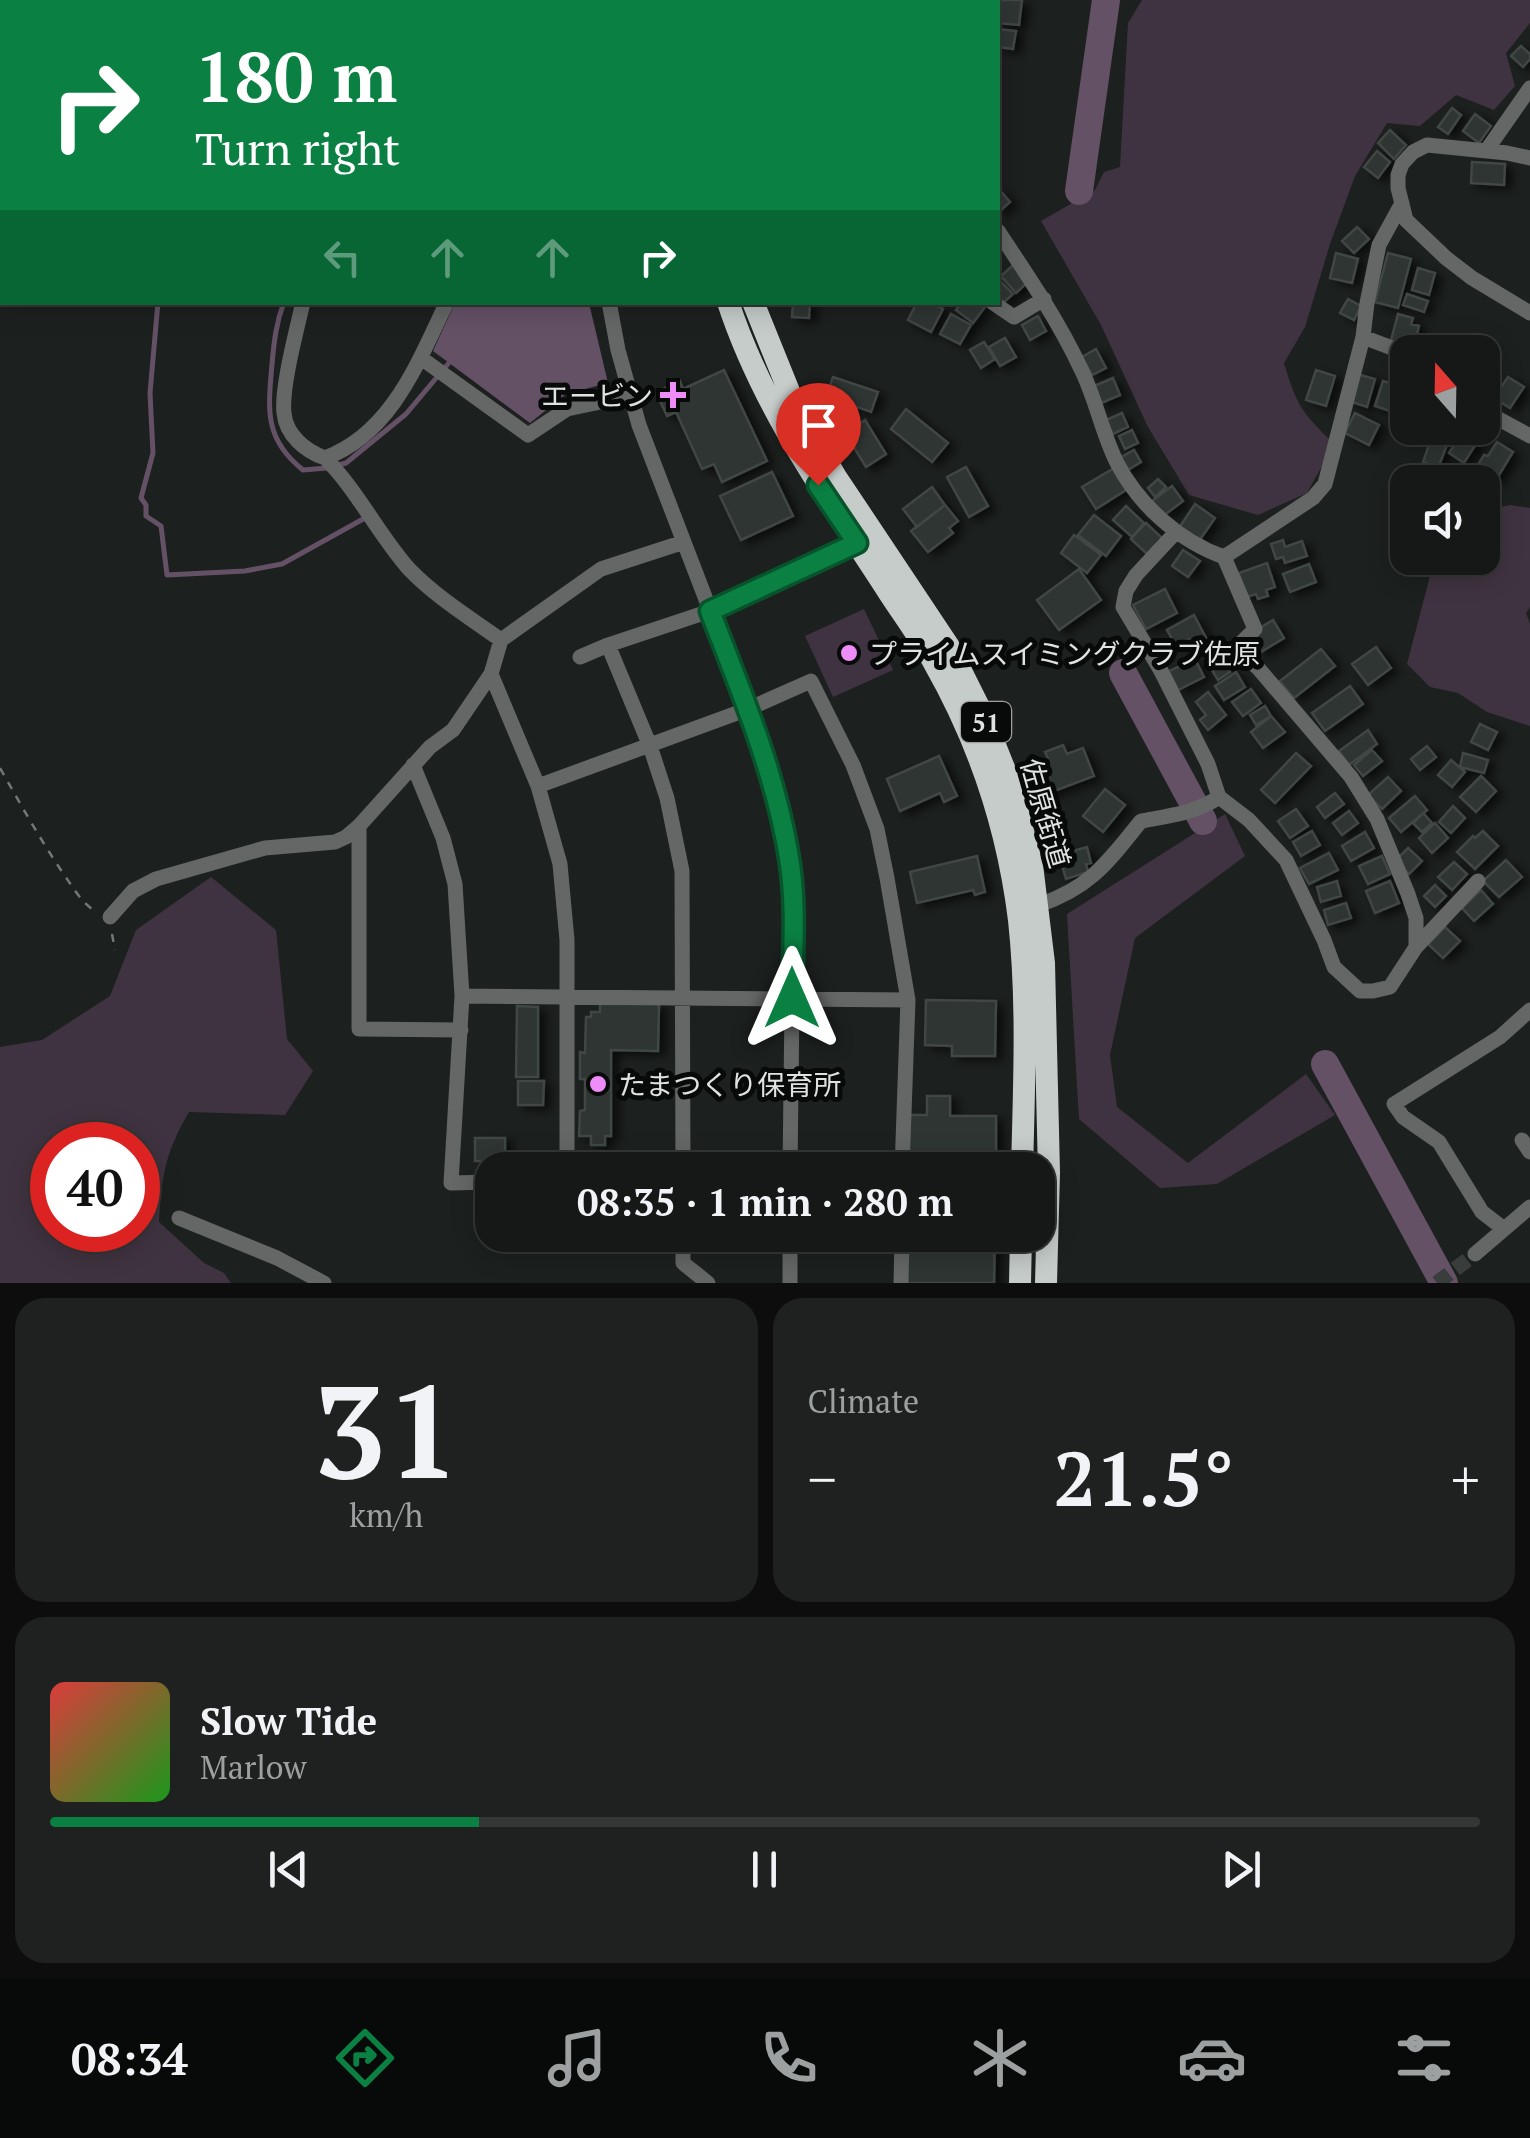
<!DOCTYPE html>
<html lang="en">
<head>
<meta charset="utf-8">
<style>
  body { margin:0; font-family:"PT Serif","Noto Sans JP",serif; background:#1e211f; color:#f1f3f6; height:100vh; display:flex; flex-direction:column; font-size:38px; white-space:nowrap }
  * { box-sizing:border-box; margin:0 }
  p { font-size:32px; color:#9da0a1 }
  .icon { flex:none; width:55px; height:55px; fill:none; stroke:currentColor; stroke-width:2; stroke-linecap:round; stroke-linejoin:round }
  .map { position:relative; height:1283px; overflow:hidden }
  .panel { display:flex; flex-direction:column; gap:15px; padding:15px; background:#0c0d0c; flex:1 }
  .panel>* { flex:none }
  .top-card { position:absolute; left:0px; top:0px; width:1000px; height:305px; box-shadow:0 5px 25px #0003,0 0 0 2px #343735; background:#0b8043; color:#fff; overflow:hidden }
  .needle { width:65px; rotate:340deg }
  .tools { position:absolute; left:1390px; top:335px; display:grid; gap:20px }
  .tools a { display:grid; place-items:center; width:110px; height:110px; border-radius:20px; background:#151816; box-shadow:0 5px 25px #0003,0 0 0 2px #343735; font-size:50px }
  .speed { position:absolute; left:30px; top:1122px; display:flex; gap:20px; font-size:50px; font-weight:700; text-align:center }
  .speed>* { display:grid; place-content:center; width:130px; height:130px; border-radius:50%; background:#151816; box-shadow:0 5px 25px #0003,0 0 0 2px #343735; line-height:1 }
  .speed .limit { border:15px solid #d22; background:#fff; color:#111 }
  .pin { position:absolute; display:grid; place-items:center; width:85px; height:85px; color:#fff; margin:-102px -42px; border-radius:50% 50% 50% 0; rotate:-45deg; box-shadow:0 0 10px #0007 }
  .pin .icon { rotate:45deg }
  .me { position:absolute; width:110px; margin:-55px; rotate:0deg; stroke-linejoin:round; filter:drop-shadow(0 0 8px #0008) }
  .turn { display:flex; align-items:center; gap:35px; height:210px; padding:0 30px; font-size:45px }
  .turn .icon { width:130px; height:130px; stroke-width:2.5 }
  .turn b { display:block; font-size:70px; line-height:85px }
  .lanes { display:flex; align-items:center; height:95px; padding:0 30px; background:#0003; justify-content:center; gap:50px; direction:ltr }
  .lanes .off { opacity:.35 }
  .big { font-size:75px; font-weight:700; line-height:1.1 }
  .panel .card { flex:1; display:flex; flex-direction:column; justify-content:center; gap:15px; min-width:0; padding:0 35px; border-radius:30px; background:#1e211f }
  .panel .dial { align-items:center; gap:0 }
  .dial b { font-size:130px; line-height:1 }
  .song { display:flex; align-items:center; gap:30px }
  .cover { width:120px; height:120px; border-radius:15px; background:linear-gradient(135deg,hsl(0 70% 55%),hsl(120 70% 35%)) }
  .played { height:10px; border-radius:5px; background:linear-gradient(90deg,#0b8043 30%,#343735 30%) }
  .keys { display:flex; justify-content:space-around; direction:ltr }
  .heat { display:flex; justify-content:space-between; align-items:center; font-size:55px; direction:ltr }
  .panel .tiles { flex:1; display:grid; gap:15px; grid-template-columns:1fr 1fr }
  .card:last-child { grid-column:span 2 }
  .trip { position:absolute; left:475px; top:1152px; width:580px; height:100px; border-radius:30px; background:#151816; box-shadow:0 5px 25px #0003,0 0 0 2px #343735; font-weight:700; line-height:100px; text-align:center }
  .tabs { display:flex; height:160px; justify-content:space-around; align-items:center; background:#080a09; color:#9da0a1 }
  .tabs .icon { width:70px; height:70px }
  .tabs .current { color:#0b8043 }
  .tabs b { font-size:45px; color:#f1f3f6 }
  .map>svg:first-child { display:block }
</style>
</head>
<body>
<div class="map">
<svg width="1530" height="1283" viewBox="0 0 1530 1283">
  <defs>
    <filter id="shadow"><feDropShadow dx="7" dy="4" stdDeviation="5" flood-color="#0009"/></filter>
  </defs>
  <rect width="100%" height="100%" fill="#1c201e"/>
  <path fill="#403341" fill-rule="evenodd" d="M1142,0h388v23l-24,30 9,33 -21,24 -38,-15 -36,31 -33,-3 -32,53 -25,68 -25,83 -21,36c13,44 18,49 50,81l-27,49 -49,22 -69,-20 -41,-68 -47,-102 -60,-104 54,-31 9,-18 16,-5 8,-144z
    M1510,505l20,3v99l-4,6 4,11v102l-43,-14 -29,-19 -28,-6 -23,-23 23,-88 -5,-18h57l1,-47z
    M864,609l29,61 -60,27 -28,-61z
    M1225,814l20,42 -110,82 -25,117 7,52 71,56 118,-89 29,41 -118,69 -57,4 -81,-69 -12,-205z
    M211,877l65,53 11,109 26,32 -28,44 -96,-3c-24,41 -27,63 -30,110l45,41 20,10 7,10h-231v-236l42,-7 68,-44 26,-66zM138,1145v85h-86v-85z"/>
  <path fill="#655166" d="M455,303h134l19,80 -42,11 -36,29 -97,-72z"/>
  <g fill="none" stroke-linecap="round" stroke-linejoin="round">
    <path stroke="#655166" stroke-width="5" d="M190,0l2,2
      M158,302l-8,91 3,60 -12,45 5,7v11l15,10 6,49 78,-4 37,-7 83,-46
      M284,302c-8,21 -10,40 -12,62 -4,46 -8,75 31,106l24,-2
      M338,465l8,-2 60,-49 42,-50"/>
    <path stroke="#655166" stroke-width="28" d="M1079,191l27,-191
      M1123,673l80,148
      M1325,1064l119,219"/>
  </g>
  <path fill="#2f3431" stroke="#414644" stroke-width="2.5" filter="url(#shadow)" d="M1000,0h22l-3,25 -21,-2z
    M998,29l18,2 -3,18 -15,-2z
    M1521,46l9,8v5l-7,8 -12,-11z
    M1452,108l9,7 -13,19 -10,-7z
    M1475,114l16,12 -12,17 -16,-12z
    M1390,130l16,15 -12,14 -16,-16z
    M1377,151l13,11 -12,16 -14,-11z
    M1472,162l33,2 -1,21 -33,-2z
    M998,188l12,14 -12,11z
    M1357,227l12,12 -15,14 -12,-12z
    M1336,253l22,6 -6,24 -22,-5z
    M1388,253l23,6 -13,49 -23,-6z
    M1013,265l15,17 -12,11 -15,-17z
    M1418,268l17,5 -6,22 -17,-5z
    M1000,281l13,13 -11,10 -4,-4v-16z
    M1407,294l21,7 -4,11 -21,-7z
    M1348,299l13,7 -7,14 -14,-7z
    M793,302h17l-1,16 -17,-1z
    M917,302h13l13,7 -12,23 -23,-12z
    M962,302h20l3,5 -12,16 -17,-13z
    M951,314l20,11 -11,19 -20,-10z
    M1398,314l15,4 -2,6 8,2 -6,24 -23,-6z
    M1038,316l8,15 -16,9 -8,-15z
    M1005,338l11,19 -16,9 -11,-19z
    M984,342l11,17 -14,9 -11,-18z
    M1096,349l10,19 -14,7 -10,-18z
    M724,370l43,91 -45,21 -8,-18 -12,5 -26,-57 -9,4 -11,-24 24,-11 3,8z
    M1316,370l19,6 -9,30 -20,-6z
    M1357,374l18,5 -8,28 -18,-6z
    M833,377l45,15 -7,20 -45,-16z
    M1508,377l16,10 -14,21 -16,-10z
    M1113,378l7,17 -21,9 -7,-17z
    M1383,381l18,5 -8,26 -18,-6z
    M906,409l42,34 -16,19 -41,-33z
    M1122,413l6,14 -15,7 -7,-14z
    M1355,413l24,12 -10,20 -24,-12z
    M865,420l21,34 -20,13 -21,-34z
    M1466,428l15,8 -17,27 -15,-10z
    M1132,430l6,13 -13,6 -6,-13z
    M1431,439l16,6 -9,23 -15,-6z
    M1497,442l16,10 -17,28 -20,-12 8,-13 4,1z
    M1134,450l7,12 -15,9 -8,-12z
    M966,467l22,39 -19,11 -22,-40z
    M1116,467l13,21 -33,21 -14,-22z
    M772,472l21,44 -52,24 -21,-44z
    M1158,479l8,8 -11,10 -7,-9z
    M1172,486l11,15 -20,15 -11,-15z
    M932,487l13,18 -28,22 -14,-18z
    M1195,504l20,14 -16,23 -20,-13z
    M945,505l13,16 -9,7 4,5 -25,19 -17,-21z
    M1126,506l18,17 -12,14 -19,-17z
    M1094,515l27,21 -15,20 -28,-21z
    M1146,523l16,15 -15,16 -16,-15z
    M1074,535l27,20 -14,18 -26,-20z
    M1283,540l2,7 17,-6 5,15 -22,7 -2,-6 -7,2 -5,-15z
    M1183,550l17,11 -12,16 -16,-11z
    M1267,563l8,24 -9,3 2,6 -10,3 -2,-5 -9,3 -8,-24z
    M1309,564l7,18 -26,10 -7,-18z
    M1079,569l22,31 -42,30 -22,-30z
    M1165,589l12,24 -31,16 -13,-24z
    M1194,615l12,23 -14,7 -3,-6 -13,7 -9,-16z
    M1273,620l11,18 -23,14 -11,-18z
    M1376,647l15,21 -23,17 -16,-21z
    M1217,649l13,23 -12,8 -14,-23z
    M1321,649l14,17 -41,32 -14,-17z
    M1195,659l9,18 -26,13 -9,-19z
    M1236,672l9,15 -21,13 -9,-14z
    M1350,686l13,18 -38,27 -13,-18z
    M1251,689l10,14 -18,13 -11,-14z
    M1208,692l18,23 -18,15 -8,-10 6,-5 -10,-13z
    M1265,706l6,10 -15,9 -6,-10z
    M1271,716l14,16 -22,16 -12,-16z
    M1480,724l17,8 -9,18 -17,-8z
    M1368,730l9,14 -28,21 -10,-14z
    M1063,745l4,9 16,-6 11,28 -53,20 -10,-28 18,-7 -4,-9z
    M1427,746l9,11 -16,13 -9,-11z
    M1372,750l10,11 -19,15 -9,-11z
    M1296,753l15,13 -36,37 -14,-13z
    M1463,753l25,7 -4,13 -24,-6z
    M939,756l18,40 -13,6 -4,-9 -40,18 -13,-32z
    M1451,760l14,12 -13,15 -14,-12z
    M1481,776l15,15 -20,21 -16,-15z
    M1388,777l13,14 -19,18 -14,-14z
    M1105,789l20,16 -22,27 -20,-16z
    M1335,793l9,11 -19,14 -8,-11z
    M1415,796l12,14 -26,22 -12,-14z
    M1453,806l12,12 -14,15 -12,-11z
    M1296,809l12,17 -18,12 -12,-17z
    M1349,811l9,12 -16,12 -9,-12z
    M1423,813l9,10 -10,9 -9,-9z
    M1435,823l13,15 -16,15 -13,-15z
    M1312,831l8,14 -19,11 -8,-14z
    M1483,831l15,15 -23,23 -18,-17 16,-16 2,2z
    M1365,832l9,16 -23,13 -9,-15z
    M1087,847l4,16 -5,1 2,8 -22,7 -7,-24z
    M1408,848l14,13 -13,13 -14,-13z
    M1329,853l9,17 -29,14 -9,-16z
    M977,856l8,36 -10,3 -2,-5 -56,13 -7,-31z
    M1382,856l8,18 -22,10 -9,-18z
    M1506,860l16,17 -23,20 -16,-16z
    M1454,862l13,12 -15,16 -14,-13z
    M1337,881l4,15 -20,6 -4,-15z
    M1390,881l9,22 -24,10 -9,-22z
    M1435,885l11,11 -11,11 -11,-11z
    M1481,890l12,14 -19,17 -12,-13z
    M1346,903l5,15 -23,7 -4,-15z
    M1445,927l15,14 -17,17 -15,-14z
    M926,1000l70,1 -1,55h-43v-10l-27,-1z
    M600,1004h59l-1,47 -47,-1v86h-6v9h-14v-9h-12l1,-25 5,-1v-31h-5v-27l5,1 1,-36h5v-5h9z
    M517,1006l21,1v70h-22z
    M518,1081h26l-1,24h-25z
    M927,1096h23v20h46v54h-88v-55h19z
    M475,1138h30v23h-30z
    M907,1235h88l-1,48h-87z"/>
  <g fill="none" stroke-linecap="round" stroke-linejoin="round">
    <path stroke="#393d3b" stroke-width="15" stroke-dasharray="15 8" stroke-linecap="butt" d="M1437,1283l38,-29"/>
    <path stroke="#747776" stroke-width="2.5" stroke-dasharray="8 8" stroke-linecap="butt" d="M0,768c21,37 41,73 65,108 9,13 17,27 30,35
      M112,934l3,16"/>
    <path stroke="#646765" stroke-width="15" d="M305,0v2
      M506,0l8,2
      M900,0v2
      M631,2l1,-2
      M1486,151l44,-63
      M1530,158l-23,-5 -80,-8 -14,7 -11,12 -4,11v13l8,32 40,38 26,20 58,35
      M998,231c30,45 60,89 83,138 15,30 21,64 36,94 22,42 62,78 107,94l31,72 -16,16 6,11 13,12 93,109 26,42 31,75 8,24v29l-26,40 -17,4h-13l-26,-24 -10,-27 -38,-80 -37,-40 -30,-23 -11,-33 -47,-93 -38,-64 3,-16 10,-16 40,-43
      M303,302c-6,27 -22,86 -19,111 2,22 21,38 41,45 67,-25 93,-96 122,-156
      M609,302l9,48 21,75 109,284 28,87 13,56 4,70 -3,248
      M992,302l22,15 30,-18
      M1363,337l45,17
      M421,358l107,77 39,-26 62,-13
      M1482,407l15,11 33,18
      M325,458c33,33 53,76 84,111 27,28 61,49 92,71
      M1224,557l89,-59 12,-14 38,-147 4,-34 12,-58 23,-42
      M608,645l42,101 17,52 15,73 1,299
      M580,657l28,-12 102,-34 147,-68
      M491,674l47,112 22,78 7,76v230
      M413,765l30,73 12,46 7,112 446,4
      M538,786l210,-77 63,-28 42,84 24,64 10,49 21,122 -6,170
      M359,826v203l102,1
      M1039,905c52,-18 69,-43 102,-84 27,-5 55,-8 78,-24
      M110,917l23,-26 23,-12 109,-31 70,-6 11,-5 13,-11 71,-79 23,-17 38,-56 10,-34 100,-71 83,-27
      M1416,947l62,-66
      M462,996l-11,187 41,-1
      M1522,1140l8,12
      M179,1218l98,40 47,25
      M1504,1229l-22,-17 -43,-70 -36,-25 -9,-13 106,-67 30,-27
      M683,1235v28l25,20
      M790,1235v48
      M1475,1254l55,-47
      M901,1283l1,-48"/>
    <path stroke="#c6ccc9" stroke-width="22" d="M680,2v-2
      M704,2v-2
      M728,302c35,107 101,198 161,291 15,23 32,46 45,70 45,79 74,167 85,257 9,83 5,167 3,250
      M753,302l44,109 39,66 112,168 35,70 27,68 22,82 12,98 5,210 -3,110
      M1020,1283l1,-48"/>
  </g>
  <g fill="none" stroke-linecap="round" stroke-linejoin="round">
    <defs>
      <path id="route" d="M792,998c1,-48 5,-98 -4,-146 -14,-83 -48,-163 -78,-241l147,-68 -39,-58"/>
    </defs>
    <use href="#route" stroke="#07532c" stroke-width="25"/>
    <use href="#route" stroke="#0b8043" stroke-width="18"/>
  </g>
  <g fill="#ee8cf8" stroke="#080909" stroke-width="4">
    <path d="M668 380h10v10h10v10h-10v10h-10v-10h-10v-10h10z"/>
    <circle cx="849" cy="653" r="10"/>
    <circle cx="598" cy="1084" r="10"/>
  </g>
  <g text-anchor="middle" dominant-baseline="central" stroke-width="10" stroke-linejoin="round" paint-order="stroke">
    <rect fill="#080909" stroke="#9ea1a0" stroke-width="2.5" x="961" y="702" width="50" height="40" rx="8"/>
    <g font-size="25" font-weight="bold" fill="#dfe2e1">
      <text x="986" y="722">51</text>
    </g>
    <g font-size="28" fill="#dfe2e1" stroke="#080909" text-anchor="start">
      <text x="653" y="395" text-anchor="end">エービン</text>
      <text x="869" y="653">プライムスイミングクラブ佐原</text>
      <text x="618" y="1084">たまつくり保育所</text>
    </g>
    <g font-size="28" fill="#dfe2e1" stroke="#080909">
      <text transform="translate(1046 813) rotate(74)">佐原街道</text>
    </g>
  </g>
</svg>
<div class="tools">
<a><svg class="needle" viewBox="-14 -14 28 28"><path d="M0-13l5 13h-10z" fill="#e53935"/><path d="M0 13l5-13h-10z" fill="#9da0a1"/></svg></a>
<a><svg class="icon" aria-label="sound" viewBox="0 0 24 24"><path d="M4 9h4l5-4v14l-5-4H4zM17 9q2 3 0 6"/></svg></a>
</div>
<div class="speed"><div class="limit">40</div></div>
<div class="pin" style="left:818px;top:485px;background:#d93025"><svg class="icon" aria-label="arrive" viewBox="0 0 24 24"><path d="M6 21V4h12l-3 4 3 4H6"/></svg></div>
<svg class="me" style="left:792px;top:998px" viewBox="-20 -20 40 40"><path d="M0-17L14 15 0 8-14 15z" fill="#0b8043" stroke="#fff" stroke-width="4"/></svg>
<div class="trip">08:35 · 1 min · 280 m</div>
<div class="top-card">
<div class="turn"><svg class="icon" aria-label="right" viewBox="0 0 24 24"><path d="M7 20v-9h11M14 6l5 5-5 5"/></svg><div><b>180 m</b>Turn right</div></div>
<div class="lanes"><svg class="icon off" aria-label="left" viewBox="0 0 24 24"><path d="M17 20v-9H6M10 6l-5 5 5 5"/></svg><svg class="icon off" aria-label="ahead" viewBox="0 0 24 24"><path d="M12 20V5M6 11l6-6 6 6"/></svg><svg class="icon off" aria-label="ahead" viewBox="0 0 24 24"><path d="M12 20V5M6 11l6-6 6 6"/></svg><svg class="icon" aria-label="right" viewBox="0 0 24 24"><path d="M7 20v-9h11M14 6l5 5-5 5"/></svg></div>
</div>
</div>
<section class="panel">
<div class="tiles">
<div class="card dial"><b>31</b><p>km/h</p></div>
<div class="card"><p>Climate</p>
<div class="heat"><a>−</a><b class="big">21.5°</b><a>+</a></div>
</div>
<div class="card">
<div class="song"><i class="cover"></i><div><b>Slow Tide</b><p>Marlow</p></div></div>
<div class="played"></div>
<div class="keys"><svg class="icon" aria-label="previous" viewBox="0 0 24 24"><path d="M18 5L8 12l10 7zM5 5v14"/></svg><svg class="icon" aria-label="pause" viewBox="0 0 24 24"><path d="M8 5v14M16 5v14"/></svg><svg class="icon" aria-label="next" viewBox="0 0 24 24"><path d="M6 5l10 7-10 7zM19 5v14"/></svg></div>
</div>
</div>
</section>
<nav class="tabs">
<b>08:34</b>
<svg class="icon current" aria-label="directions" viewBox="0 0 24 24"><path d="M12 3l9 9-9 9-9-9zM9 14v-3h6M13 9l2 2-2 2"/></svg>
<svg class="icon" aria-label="music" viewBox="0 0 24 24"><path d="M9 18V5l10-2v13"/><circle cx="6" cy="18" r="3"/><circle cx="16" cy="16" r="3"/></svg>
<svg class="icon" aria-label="phone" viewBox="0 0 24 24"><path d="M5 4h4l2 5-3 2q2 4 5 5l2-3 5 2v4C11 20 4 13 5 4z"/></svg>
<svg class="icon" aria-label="climate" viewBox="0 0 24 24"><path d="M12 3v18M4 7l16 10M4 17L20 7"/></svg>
<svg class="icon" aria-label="car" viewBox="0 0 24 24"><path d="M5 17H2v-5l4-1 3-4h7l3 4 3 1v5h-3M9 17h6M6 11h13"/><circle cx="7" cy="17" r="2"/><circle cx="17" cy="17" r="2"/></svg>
<svg class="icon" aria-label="filters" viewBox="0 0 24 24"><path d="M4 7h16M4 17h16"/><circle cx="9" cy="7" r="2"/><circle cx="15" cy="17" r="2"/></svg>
</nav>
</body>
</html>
